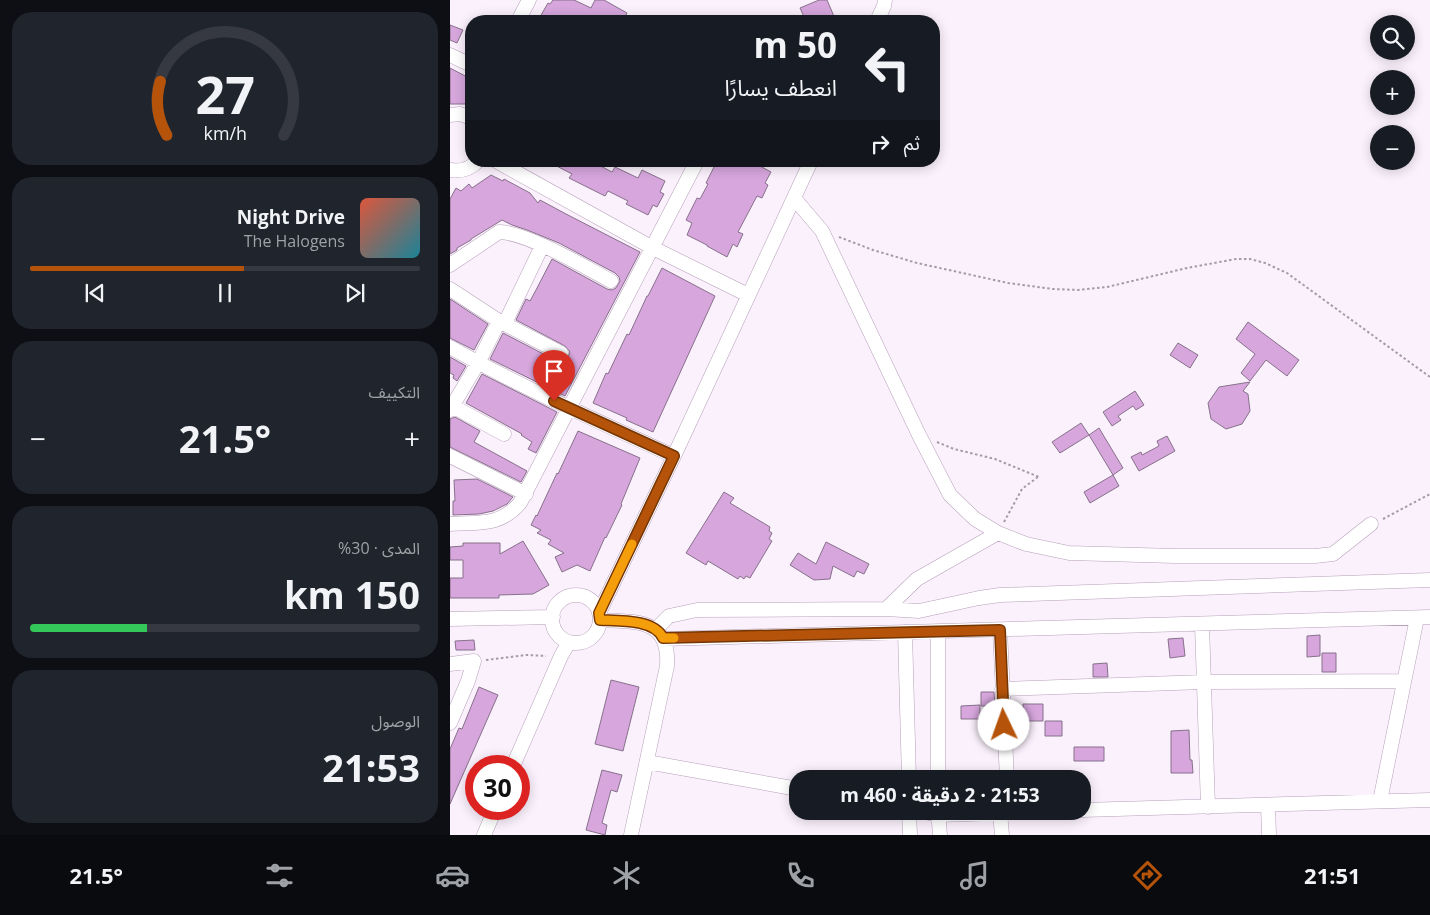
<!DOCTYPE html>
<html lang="ar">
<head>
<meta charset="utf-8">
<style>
  body { margin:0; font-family:"Open Sans","Noto Sans Arabic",sans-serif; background:#20242c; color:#f1f3f6; direction:rtl; height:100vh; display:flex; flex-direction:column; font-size:19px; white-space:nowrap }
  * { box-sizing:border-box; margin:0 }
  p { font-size:16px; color:#9ea1a6 }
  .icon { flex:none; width:28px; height:28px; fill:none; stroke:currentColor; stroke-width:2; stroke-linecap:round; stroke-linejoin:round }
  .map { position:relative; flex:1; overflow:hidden; direction:ltr }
  .panel { display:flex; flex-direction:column; gap:12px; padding:12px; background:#0d0f14; width:450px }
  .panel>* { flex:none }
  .top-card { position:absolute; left:15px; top:15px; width:475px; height:152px; border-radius:20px; box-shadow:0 2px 12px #0003; direction:rtl; background:#171b24; color:#f1f3f6; overflow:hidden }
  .fabs { position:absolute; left:920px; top:15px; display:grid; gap:10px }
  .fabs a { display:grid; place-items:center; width:45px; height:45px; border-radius:50%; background:#171b24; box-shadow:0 2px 12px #0003; font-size:25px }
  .speed { position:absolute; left:15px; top:755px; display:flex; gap:10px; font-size:25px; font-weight:700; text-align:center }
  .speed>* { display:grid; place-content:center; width:65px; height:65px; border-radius:50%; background:#171b24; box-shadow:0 2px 12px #0003; line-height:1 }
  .speed .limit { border:8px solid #d22; background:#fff; color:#111 }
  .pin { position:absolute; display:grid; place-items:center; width:42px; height:42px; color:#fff; margin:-51px -21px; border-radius:50% 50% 50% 0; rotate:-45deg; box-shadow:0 0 5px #0007 }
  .pin .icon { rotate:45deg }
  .me { position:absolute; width:55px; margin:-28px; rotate:357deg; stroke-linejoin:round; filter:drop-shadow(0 0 4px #0008) }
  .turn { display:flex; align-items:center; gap:18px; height:105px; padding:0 20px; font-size:22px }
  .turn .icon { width:65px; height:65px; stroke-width:2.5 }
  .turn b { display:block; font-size:35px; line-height:42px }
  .then { display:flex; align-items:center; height:48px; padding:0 20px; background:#0003; gap:10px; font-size:19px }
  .big { font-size:38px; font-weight:700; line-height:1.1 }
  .panel .widget { flex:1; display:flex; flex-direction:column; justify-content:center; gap:8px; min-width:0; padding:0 18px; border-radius:20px; background:#20242c }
  .panel .dial { align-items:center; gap:0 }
  .dial svg { height:130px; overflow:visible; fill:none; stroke:#363941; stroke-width:7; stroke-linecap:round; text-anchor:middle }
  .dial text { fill:#f1f3f6; stroke:none }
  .song { display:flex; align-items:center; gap:15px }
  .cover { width:60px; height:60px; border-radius:8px; background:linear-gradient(135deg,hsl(10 70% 55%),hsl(190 70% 35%)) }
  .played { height:5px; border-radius:2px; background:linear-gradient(90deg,#b45309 55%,#363941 55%) }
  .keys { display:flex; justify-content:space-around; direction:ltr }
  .heat { display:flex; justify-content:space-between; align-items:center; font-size:28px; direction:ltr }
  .charge { height:8px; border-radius:4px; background:linear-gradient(90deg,#34c759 30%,#363941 0) }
  .trip { position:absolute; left:339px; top:770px; width:302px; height:50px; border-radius:20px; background:#171b24; box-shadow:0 2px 12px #0003; font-weight:700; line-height:50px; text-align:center; direction:rtl }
  .tabs { display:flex; height:80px; justify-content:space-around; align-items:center; background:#090b0e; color:#9ea1a6 }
  .tabs .icon { width:35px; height:35px }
  .tabs .selected { color:#b45309 }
  .tabs b { font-size:22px; color:#f1f3f6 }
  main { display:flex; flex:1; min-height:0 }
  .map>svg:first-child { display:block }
</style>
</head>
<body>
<main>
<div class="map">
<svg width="980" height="835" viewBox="0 0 980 835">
  <rect width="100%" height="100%" fill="#fbf1fd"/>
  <path fill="#d6a6dd" stroke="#87718a" d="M103,0h21l17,8 4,-8h9l23,13 -4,8h-75l-8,-4 8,-14 2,1z
    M369,0h8l9,21h-30l-6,-13z
    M0,25l13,5 -6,13 -7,-3z
    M0,68l21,11v22l-4,-1 -2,4h-15z
    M97,161h44l21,11 3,-5 23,11 4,-8 23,11 -5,11 4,2 -7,13 -4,-2 -5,10 -22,-11 2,-3 -20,-10 -3,5 -36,-18 3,-4z
    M267,161h34l20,11 -6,11 3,2 -6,13 -5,-2 -19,36 5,2 -6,13 -4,-3 -6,13 -20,-11v-1l-20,-10 5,-12 -6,-3 11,-22 3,1 8,-15 -2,-1z
    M41,175l12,6 1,-2 26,14 8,10 2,-3 26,14 74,38 -75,144 -75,-37 13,-26 54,28 5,1 6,-5 2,-5 -5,-6 -49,-26 10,-21 4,2 6,-11 16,-31 55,30 5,1 4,-2 4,-7 -1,-4 -4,-4 -56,-30 -32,-13 -15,-5 -10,-5 -31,19v1l-14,8v2l-7,4v-55l6,-11 5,3 8,-7 3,4z
    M212,268l53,28 -62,136 -27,-12 1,-2 -34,-15 13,-30 2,1 19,-40 2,1 18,-39h1z
    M0,299l38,25 -14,26 -24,-12z
    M798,322l51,38 -12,16 -21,-16 -16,21 -9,-8 14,-19 -19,-15z
    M728,343l20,12 -8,13 -20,-13z
    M0,357l16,9 -9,15 -4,-3 1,-3 -4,-2z
    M32,374l75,38 -21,41 -8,-4 4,-7 -11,-7 1,-1 -56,-31z
    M800,382l-7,9 5,3 2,17 -8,13 -16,5 -15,-10 -3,-16 11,-16z
    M685,391l9,14 -8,5 -3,-4 -15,10 3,4 -9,6 -9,-14z
    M5,417l25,14 -6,11 53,29 -6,11 -71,-35v-28z
    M631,423l8,12 -29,18 -8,-11z
    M649,428l24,40 -10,7 -24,-40z
    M128,431l62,27 -19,46 1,1 -16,33 -1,-1 -15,34 -13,-6 -15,7 -7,-15 9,-4 -16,-9 3,-4 -14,-7 4,-3 -10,-5 5,-10 1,1 20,-43 1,1z
    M717,436l8,15 -36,20 -8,-14 10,-5 1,3 17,-9 -2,-5z
    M663,475l6,11 -29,17 -6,-11z
    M27,479l36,18 -6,7 -14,7 -14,3 -26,1v-14h2l-1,-21z
    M274,492l10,6 -4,5 40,24 -1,4 3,2 -3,6 3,2 -22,37 -4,-2 -2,3 -4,-3 -2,3 -30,-18 -2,4 -20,-12z
    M73,541l26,44 -16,9 -34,1v3h-49v-20h13v-18h-13v-13l13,-1v-3h37v11z
    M376,542l43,22 -5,10 -7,-3 -3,6 -21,-11 -3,13 -16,1 -24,-15 8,-12 18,11z
    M870,635v21l-13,1v-21z
    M733,638l2,18 -15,2 -2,-19z
    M24,640l1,10h-19l-1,-9z
    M872,653h14v19h-14z
    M657,663l1,14h-15v-13z
    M161,680l28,7 -16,64 -28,-7z
    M29,687l19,8 -48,109v-55l9,-21 3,1z
    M531,692h13l1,14h-14z
    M573,704h20v17h-20z
    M530,705v14h-19v-13z
    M595,721h17v15h-17z
    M739,730l1,30h2l1,13h-22v-42z
    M624,747h30v14h-30z
    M152,770l20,5 -5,17 -6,-2 -9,33 5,2 -2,10 -19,-5z"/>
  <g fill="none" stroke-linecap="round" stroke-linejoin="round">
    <defs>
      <path id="street" d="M68,21l11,-21
        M427,21l7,-15 1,-6
        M0,55l21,10
        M0,115l10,-1 11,4
        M46,161l157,87 95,47
        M0,170c11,2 20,-1 28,-9
        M344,198l28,33 97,204 31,60 25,24 23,14 28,11 43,9 106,3h140l18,-2 38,-30
        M0,265l49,-33c27,0 86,35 112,49
        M0,289l49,32 62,32
        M55,323l37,-77
        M0,347c73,41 149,75 224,109
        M0,407h4l50,27
        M0,410l28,-47 21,-42
        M0,456l76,38
        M0,524c29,-2 49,3 70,-21l177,-342
        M102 619a24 24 0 1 1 48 0a24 24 0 1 1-48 0Z
        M436,609l31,-30 81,-46
        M149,613l75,-157 137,-295
        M0,619l103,-2
        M150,620c36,2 70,-2 67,46l-36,169
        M752,624l6,183
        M206,629l13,-13 28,-6 189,-1 33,2 60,-13 21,-3 430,-15
        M550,630l7,149
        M455,632l4,147
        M213,639l767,-22
        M0,664l24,-3 -6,20 -18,42
        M552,689l202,-7 200,-1
        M197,762l151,27
        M63,766l48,-110 8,-14
        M488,779v-147
        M930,801l37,-183
        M818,805l1,30
        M632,810l348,-10
        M459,811l1,24
        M470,811l18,4 112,-4
        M488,811l2,24
        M550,813l2,22
        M34,835l11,-26"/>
    </defs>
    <use href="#street" stroke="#b69fb9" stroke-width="15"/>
    <path stroke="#a49ba5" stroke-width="2" stroke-dasharray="2.5 2.5" stroke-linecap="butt" d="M389,237l34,13 44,13 91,20 45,6 25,1 29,-3 80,-19 49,-9h14l15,4 22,10 143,104
      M487,442l17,7 41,10 44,18
      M933,519l47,-25
      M554,522l18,-33 16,-12
      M36,660l40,-5 20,1"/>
    <use href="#street" stroke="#fff" stroke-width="14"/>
  </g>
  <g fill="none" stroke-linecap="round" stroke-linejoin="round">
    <defs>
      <path id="route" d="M104,401l120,55 -75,157 1,7c19,1 54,-1 63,18l337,-8 4,95"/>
    </defs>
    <use href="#route" stroke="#753606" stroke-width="12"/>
    <use href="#route" stroke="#b45309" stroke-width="9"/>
    <path stroke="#f59e0b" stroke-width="9" d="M182,544l-33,69 1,7c19,1 54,-1 63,18h11"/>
  </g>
</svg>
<div class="fabs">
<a><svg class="icon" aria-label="search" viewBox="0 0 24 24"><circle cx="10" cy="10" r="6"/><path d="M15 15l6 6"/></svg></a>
<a>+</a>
<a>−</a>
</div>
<div class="speed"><div class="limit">30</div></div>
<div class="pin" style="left:104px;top:401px;background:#d93025"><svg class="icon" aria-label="arrive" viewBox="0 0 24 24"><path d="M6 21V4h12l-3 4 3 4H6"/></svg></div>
<svg class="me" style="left:554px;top:725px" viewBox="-20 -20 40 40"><circle r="19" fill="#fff"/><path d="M0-13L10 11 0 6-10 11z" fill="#b45309"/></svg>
<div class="trip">21:53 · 2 دقيقة · 460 m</div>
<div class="top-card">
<div class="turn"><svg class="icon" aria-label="left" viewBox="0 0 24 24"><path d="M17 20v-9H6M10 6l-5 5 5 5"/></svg><div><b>50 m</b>انعطف يسارًا</div></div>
<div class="then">ثم<svg class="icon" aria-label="right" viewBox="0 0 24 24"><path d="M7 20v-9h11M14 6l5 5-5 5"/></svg></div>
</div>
</div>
<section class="panel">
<div class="widget dial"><svg viewBox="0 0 100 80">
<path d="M14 69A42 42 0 1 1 86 69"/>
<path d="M14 69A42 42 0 0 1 10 36" stroke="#b45309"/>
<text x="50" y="56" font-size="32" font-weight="700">27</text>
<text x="50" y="72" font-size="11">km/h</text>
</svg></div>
<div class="widget">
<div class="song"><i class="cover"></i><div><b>Night Drive</b><p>The Halogens</p></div></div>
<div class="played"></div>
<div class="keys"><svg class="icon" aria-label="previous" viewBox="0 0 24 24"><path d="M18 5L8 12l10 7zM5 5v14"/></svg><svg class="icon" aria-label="pause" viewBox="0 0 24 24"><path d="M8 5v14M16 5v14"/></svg><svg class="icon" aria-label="next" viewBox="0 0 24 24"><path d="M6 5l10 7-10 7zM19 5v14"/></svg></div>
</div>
<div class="widget"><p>التكييف</p>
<div class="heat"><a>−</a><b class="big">21.5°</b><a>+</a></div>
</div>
<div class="widget"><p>المدى · 30%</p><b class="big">150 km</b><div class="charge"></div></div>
<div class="widget"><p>الوصول</p><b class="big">21:53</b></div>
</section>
</main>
<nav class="tabs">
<b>21:51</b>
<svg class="icon selected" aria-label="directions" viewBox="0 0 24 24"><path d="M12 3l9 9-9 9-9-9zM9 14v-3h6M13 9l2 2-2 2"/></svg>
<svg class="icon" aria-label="music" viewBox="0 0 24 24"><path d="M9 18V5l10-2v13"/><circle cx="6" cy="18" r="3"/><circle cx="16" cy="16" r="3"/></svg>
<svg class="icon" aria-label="phone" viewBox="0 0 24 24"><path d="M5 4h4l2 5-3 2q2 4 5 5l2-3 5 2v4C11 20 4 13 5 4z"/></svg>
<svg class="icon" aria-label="climate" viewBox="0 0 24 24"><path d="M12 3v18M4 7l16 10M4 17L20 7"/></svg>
<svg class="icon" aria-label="car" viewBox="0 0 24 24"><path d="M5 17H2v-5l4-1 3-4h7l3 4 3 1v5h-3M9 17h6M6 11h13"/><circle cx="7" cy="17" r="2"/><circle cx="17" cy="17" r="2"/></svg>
<svg class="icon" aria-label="filters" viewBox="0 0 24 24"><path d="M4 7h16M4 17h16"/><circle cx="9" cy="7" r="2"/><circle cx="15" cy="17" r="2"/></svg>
<b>21.5°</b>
</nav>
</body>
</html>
